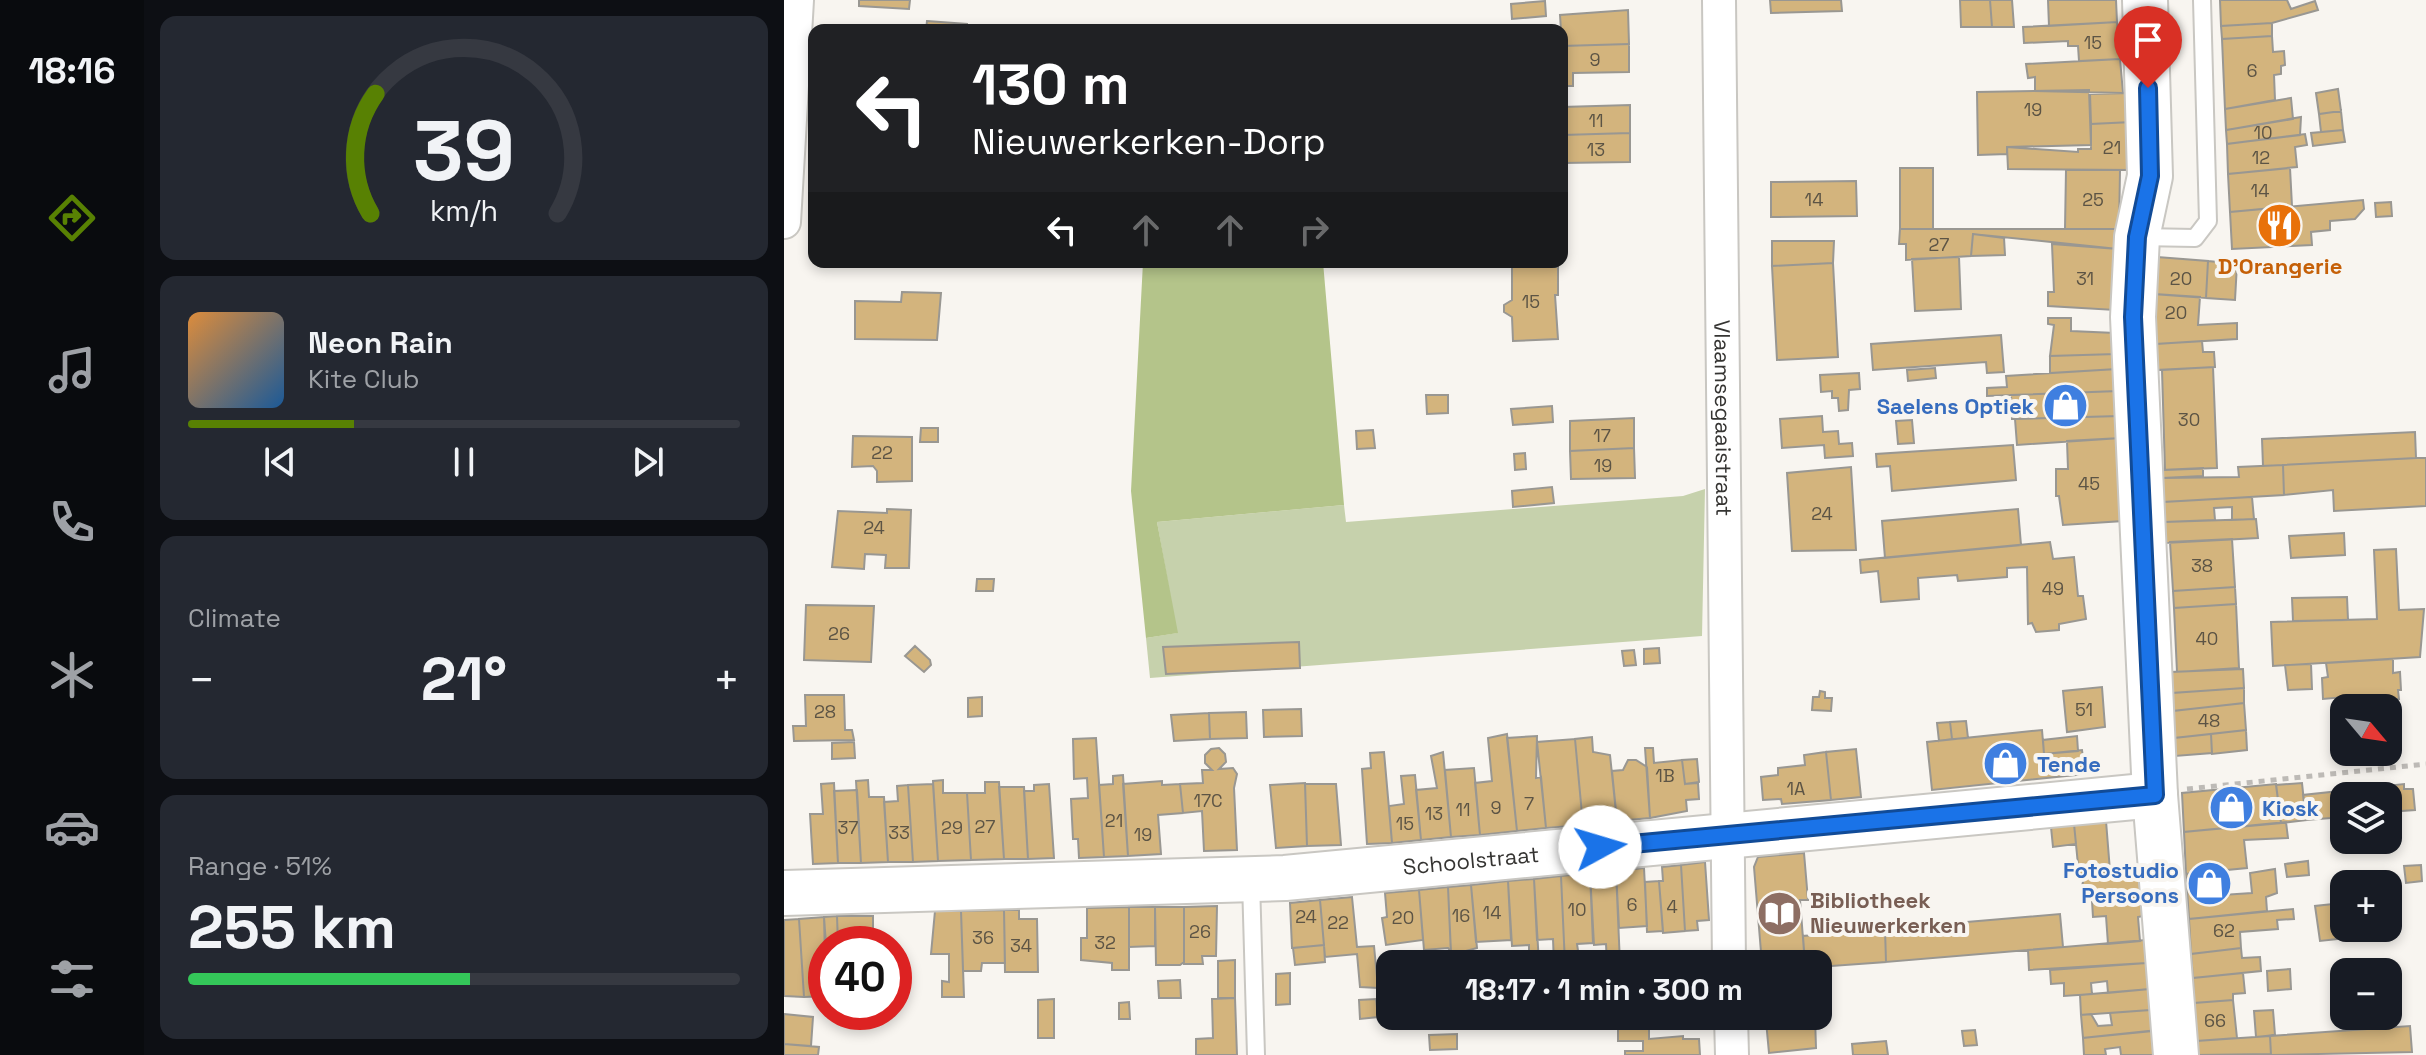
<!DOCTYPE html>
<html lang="en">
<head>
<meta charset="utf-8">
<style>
  body { margin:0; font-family:"Space Grotesk",sans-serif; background:#242831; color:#f1f3f6; height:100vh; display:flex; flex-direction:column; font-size:30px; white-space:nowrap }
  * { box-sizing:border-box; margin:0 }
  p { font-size:26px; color:#9ea1a6 }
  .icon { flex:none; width:44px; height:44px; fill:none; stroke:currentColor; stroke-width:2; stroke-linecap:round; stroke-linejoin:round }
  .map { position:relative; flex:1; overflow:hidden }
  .details { display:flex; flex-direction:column; gap:16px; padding:16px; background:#0d0f14; width:640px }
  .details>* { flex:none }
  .top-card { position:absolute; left:24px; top:24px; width:760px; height:244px; border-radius:16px; box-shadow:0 4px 12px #0003; background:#202124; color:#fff; overflow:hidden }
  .needle { width:52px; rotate:119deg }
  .buttons { position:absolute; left:1546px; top:694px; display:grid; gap:16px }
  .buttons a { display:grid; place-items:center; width:72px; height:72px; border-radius:16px; background:#171b24; box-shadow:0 4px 12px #0003; font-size:40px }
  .speed { position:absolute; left:24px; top:926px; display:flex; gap:16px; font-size:40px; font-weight:700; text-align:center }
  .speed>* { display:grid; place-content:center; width:104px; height:104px; border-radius:50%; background:#171b24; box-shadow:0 4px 12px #0003; line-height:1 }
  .speed .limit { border:12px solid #d22; background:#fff; color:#111 }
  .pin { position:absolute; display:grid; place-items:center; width:68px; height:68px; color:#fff; margin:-82px -34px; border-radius:50% 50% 50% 0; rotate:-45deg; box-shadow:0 0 8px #0007 }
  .pin .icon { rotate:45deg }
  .me { position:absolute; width:88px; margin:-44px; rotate:84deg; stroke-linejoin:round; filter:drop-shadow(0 0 6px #0008) }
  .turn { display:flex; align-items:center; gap:28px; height:168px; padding:0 32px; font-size:36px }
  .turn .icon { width:104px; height:104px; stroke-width:2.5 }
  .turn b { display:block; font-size:56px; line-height:68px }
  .lanes { display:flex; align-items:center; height:76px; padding:0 32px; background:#0003; justify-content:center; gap:40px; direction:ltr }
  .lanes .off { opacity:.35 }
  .big { font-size:60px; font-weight:700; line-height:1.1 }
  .details .card { flex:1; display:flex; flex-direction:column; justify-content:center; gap:12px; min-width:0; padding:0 28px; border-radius:16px; background:#242831 }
  .details .dial { align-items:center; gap:0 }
  .dial svg { height:208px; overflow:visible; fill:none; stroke:#363941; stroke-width:7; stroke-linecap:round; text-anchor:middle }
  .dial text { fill:#f1f3f6; stroke:none }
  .song { display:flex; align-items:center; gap:24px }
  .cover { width:96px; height:96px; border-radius:12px; background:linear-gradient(135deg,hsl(30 70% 55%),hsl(210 70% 35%)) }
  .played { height:8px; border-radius:4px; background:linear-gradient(90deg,#588103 30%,#363941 30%) }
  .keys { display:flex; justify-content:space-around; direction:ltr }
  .heat { display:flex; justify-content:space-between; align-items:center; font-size:44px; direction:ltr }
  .charge { height:12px; border-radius:6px; background:linear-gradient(90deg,#34c759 51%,#363941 0) }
  .trip { position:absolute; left:592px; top:950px; width:456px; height:80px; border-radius:16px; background:#171b24; box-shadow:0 4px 12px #0003; font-weight:700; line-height:80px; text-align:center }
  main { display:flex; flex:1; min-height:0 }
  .tab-bar { display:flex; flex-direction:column; width:144px; justify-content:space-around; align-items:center; background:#090b0e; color:#9ea1a6 }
  .tab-bar .icon { width:56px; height:56px }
  .tab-bar .on { color:#588103 }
  .tab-bar b { font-size:36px; color:#f1f3f6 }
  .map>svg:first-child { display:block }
</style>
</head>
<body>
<main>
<nav class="tab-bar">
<b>18:16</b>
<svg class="icon on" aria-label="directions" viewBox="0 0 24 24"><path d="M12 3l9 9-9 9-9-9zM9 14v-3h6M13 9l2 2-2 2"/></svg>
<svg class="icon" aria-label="music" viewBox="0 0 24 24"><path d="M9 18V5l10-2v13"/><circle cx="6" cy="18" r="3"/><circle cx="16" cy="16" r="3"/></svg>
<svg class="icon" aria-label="phone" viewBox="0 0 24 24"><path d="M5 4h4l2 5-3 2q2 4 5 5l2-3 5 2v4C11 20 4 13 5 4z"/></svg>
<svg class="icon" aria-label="climate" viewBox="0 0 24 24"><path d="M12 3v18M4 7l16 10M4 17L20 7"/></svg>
<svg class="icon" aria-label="car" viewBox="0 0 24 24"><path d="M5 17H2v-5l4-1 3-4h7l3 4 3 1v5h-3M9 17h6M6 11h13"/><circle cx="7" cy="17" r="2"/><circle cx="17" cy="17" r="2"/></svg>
<svg class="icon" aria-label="filters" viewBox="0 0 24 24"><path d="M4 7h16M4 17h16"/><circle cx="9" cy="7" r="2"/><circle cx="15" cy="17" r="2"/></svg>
</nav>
<section class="details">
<div class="card dial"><svg viewBox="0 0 100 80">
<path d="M14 69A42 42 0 1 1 86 69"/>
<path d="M14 69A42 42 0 0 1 16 23" stroke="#588103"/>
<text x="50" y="56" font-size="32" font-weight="700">39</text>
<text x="50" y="72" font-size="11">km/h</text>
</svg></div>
<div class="card">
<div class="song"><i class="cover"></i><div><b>Neon Rain</b><p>Kite Club</p></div></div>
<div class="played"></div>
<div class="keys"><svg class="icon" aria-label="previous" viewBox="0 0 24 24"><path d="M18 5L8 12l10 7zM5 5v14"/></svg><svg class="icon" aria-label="pause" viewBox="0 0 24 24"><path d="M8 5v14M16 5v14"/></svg><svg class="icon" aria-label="next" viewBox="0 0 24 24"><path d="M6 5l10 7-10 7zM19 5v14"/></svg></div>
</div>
<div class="card"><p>Climate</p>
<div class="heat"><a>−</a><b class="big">21°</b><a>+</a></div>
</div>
<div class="card"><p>Range · 51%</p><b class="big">255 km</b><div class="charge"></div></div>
</section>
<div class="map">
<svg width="1642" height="1055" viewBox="0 0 1642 1055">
  <rect width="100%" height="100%" fill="#f8f5f0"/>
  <path fill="#c6d1ac" d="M921,489l-3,147 -552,42 -4,-40 31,-5 -20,-111 187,-17 2,17 337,-26z"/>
  <path fill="#b4c48a" d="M359,262h180l21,243 -187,17 21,111 -32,5 -15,-147z"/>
  <path fill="#d3b47d" stroke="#999792" stroke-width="2" d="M75,0h51l-1,9 -50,-3z
    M986,0h71l1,11 -71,2z
    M1176,0h30l2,27h-31z
    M1206,0h22l2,27h-22z
    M1264,0h68l1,22 -68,4z
    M1436,0h67l4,9 24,-8 3,9 -46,13 -51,3z
    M761,1l1,15 -34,3 -1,-15z
    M844,10l1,34 -67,2 -2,-31z
    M143,21l40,3v6h-41z
    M1333,22l3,37 -41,2 -1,-15h-10v-5l-44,2 -1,-16z
    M1488,23v13l-50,3 -1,-13z
    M1488,36l1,16 11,-1 1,14 -4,1v8l-7,1 1,25 -50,9 -3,-70z
    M845,44v28l-56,1v13h-11v-40z
    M1336,59l3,34 -88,-2v-14l-7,1 -2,-14z
    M1554,89l3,22 -22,3 -3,-21z
    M1305,90l2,55 -84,2v7l-29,1 -1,-63z
    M1347,93l1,29 -41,2 -1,-30z
    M1507,98l2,21 -67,11 -1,-21z
    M846,105v28l-68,2v-28z
    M1557,111l2,19 -22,2 -2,-18z
    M1517,117l-1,18 -73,9 -1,-14z
    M1348,122l1,48 -125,-1 -1,-22 71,5v-3h13v-25z
    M1559,130l2,12 -32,4 -2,-13z
    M846,133v29l-68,1v-28z
    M1521,134l2,11 -12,2 2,20 -69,7 -1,-30z
    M1116,168h33v61h-33z
    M1506,168l2,38 -62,6 -2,-38z
    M1282,170h54l-1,59h-54z
    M1072,181l1,35 -86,1v-35z
    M1579,200l1,9 -9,10 -25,2v9l-19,2 1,13 -80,4 -2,-37z
    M1607,202l1,14 -16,1 -1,-14z
    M1116,229h219l-4,2 -1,16 4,2 -145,-15 -2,22 -65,4v-16h-7z
    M1189,234l31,4 1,17 -34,1z
    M988,241h62l-1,22 -61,3z
    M1268,244l66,5 -3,61 -67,-4v-14h6z
    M1175,257l2,52 -46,2 -3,-52z
    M1373,257l51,4 -2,37 -52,-4z
    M1424,261l29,3 -2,36 -29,-2z
    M72,262h79v4l-79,1z
    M728,262h42v5h4v28h-3l3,44 -45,2 -1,-24 -8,-5v-7l8,-5z
    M1049,263l5,94 -61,3 -5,-94z
    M118,292l39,1 -4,47 -82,-1v-38l46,1z
    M1370,294l46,3 -2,28 39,-2v16l-81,5z
    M1264,318h23v13l44,2 1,21 -66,2 4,-31 -6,-1z
    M1217,335l3,37 -17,1 -1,-11 -113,8 -2,-26z
    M1418,341l1,11h11l1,15 -59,3v-26z
    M1332,354l1,15 -67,4v-17z
    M1429,367l4,101 -52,2 -3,-100z
    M1151,368l1,10 -28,3 -1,-11z
    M1333,369l1,22 -131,5v-8l20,-1 -1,-11z
    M1075,373l1,16 -11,1 -1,20 -9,1 -1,-13h-6v-7l-11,1 -1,-17z
    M1334,391l1,25 -107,3 -1,-24z
    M642,395h22v18l-21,1z
    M768,406l1,16 -40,3 -2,-16z
    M1038,416l1,16 15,-1 1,13 13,-1 1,13 -28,2 -1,-13 -42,3 -2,-29z
    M1335,416l1,22 -103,7 -2,-26z
    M850,418v30l-64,3v-30z
    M1128,420l2,23 -16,1 -2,-23z
    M137,428h17v14h-18z
    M589,430l2,18 -18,1 -1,-18z
    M1631,432l1,26 -153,8 -1,-27z
    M69,436l59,1v44l-35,1v-11l-4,-5 -21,1z
    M1336,438l3,83 -60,4 -4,-29h-3v-27h12l-1,-28z
    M1229,445l3,35 -124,11 -2,-25 -13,1 -1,-13z
    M850,448l1,30 -64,1 -1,-28z
    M741,453l1,16 -11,1 -1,-16z
    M1632,458h10v48l-92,5 -1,-21 -49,5 -1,-30z
    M1499,465l1,30 -121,7 -1,-24 77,-1 -1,-10z
    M1067,467l5,83 -64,1 -5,-78z
    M1419,468v8l-41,2v-8z
    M768,487l2,16 -41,4 -1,-16z
    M1468,497l2,22 -22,1v-13l-18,1 1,12 -51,2 -1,-20z
    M103,509l24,1 -2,58h-24l1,-13 -21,-1 -1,15 -32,-2 6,-56 49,2z
    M1234,509l3,36 -136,13 -3,-37z
    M1472,519l2,19 -93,5 -1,-21z
    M1560,533l1,22 -54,3 -2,-22z
    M1448,539l3,48 -62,4 -3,-49z
    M1266,542l3,17 21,-2 4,39h5l3,23 -27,5v6l-23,2 -4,-9 -4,1 -1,-57 -20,1v9l-49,4 -1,-6 -39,3 1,21 -38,3 -3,-31 -17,2 -1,-13z
    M1612,549l3,61 25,-1 -4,48 -147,9 -2,-44 106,-3 -3,-69z
    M193,579h17l-1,12h-17z
    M1451,587l1,17 -62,4 -1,-17z
    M1563,597l1,23 -55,1 -1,-23z
    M1452,604l3,64 -62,4 -3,-64z
    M22,605l68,1 -3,56 -67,-2z
    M515,642l1,26 -134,6 -3,-27z
    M131,646l15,14 1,5 -7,7 -19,-16z
    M875,648l1,15 -16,1v-15z
    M850,650l2,15 -12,1 -2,-15z
    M1609,659v14l7,-1 1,18h-3l1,9 -10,1 2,19 -3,1v-12h-19l-1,-13 -45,4 -1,-21 6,-1 -2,-14z
    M1527,664l1,25 -24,1 -3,-25z
    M1459,669l1,19 -72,5 -1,-21z
    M1318,687l3,40 -38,5 -4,-41z
    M1460,688v15l-71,8 -1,-18z
    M1036,691l5,1v6h7l-1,13 -19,-1 1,-13h6z
    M21,695h39l1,35h7l2,10 -60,1 -1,-15h13z
    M198,697v19l-14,1v-19z
    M1460,703l2,27 -72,8 -1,-27z
    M517,709l1,27 -38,1 -1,-27z
    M462,712l1,26 -37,1 -1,-26z
    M425,713l1,26 -36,2 -3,-26z
    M1182,721l2,17 -16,1 -2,-17z
    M1166,722l2,17 -13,2 -2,-18z
    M1258,730l2,24 38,-4 3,24 -153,16 -5,-48z
    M1462,730l1,20 -35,4 -1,-20z
    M723,734l10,97 -37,4 -5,-52 17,-2 -4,-43z
    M1427,734l1,19 -37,3 -1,-18z
    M753,736l-1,42 5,-1 5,51 -29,3 -10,-93z
    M1293,736l1,15 -34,3 -1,-14z
    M808,737l1,15 17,3 7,67 -34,3 -8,-86z
    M312,738l8,119 -25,1 -1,-19h-5l-2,-40 17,-1 -1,-20 -13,1 -1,-40z
    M791,739l8,86 -37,3 -9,-86z
    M70,742l1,16 -23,1v-16z
    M435,748l6,6 1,8 -7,7 14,-1 4,6 -3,14 3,62 -33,1 -2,-40 -19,2 -3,-29 23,-1 -1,-13h10l-7,-7v-8l6,-6z
    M861,748h8l1,15 28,-3 3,24 13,-1 1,16 -13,1 1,11 -37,7z
    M1072,749l5,48 -30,3 -5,-48z
    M600,752l8,91 -25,1 -5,-75 9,-1 -1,-15z
    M659,752l8,85 -30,3 -5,-50 21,-2 -6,-32z
    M1042,752l5,48 -49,4 -1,-5 -18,1 -2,-23 17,-2v-7l27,-3 -1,-10z
    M913,759l2,23 -14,2 -3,-24z
    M844,760h8l11,7 3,51 -33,3 -5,-50 11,-1z
    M690,768l6,67 -29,2 -6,-67z
    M339,775l5,81 -24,1 -5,-72 14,-1v-8z
    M631,775l6,65 -29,3 -3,-37 15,-2 -3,-28z
    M84,780l1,17h15l4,65 -27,1 -5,-82z
    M159,780v13h24l4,67 -33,1 -5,-80z
    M378,781v4l18,-1 3,29 -25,2 3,39 -33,2 -5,-72z
    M201,782h14l5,77 -33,1 -4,-67h18z
    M50,783l4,80 -25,1 -3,-50h13l-2,-30z
    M521,783l2,63 -31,2 -6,-63z
    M1518,783l4,37 -25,3 -5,-38z
    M149,784l5,77 -25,1 -5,-77z
    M265,784l5,74 -26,1 -4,-68h10v-6z
    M521,784h31l5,61 -34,1z
    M1492,784l5,39 -97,9 -2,-39z
    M1620,784v5h9l2,21 -27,2v-16h-44v21l-38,3 -3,-25z
    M124,785l5,77h-25l-4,-60 14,-1 -1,-15z
    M215,787h25l4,72h-24z
    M73,790l4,73h-23l-4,-72z
    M1322,821l4,50 -31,4 -5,-51z
    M1502,822l2,16 -44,2 3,28 -61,6 -2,-42z
    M1290,824l2,20 -23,3 -2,-20z
    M1020,853l4,47h-8l5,64h-43l-8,-97 4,-10z
    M1524,861l1,14 -22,2 -2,-13z
    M921,862l4,58 -12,1 1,9 -13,1 -4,-66z
    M897,865l4,66 -22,2 -4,-52h4l-1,-14z
    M1637,865l1,16 -16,2 -2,-17z
    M860,868l3,58 -28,2 -3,-57z
    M1355,868l2,28 -46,5 -1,-12 -12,-3 3,-12z
    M1491,869l2,24 -11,4 1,14 -78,8 -3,-45 35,-4 1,25 30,-2 -2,-20z
    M832,871l4,93h-13l-1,-20 -12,1 -4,-72z
    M806,873l3,70 -16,1 3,20h-15l-4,-88z
    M777,876l4,88h-11l-1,-25 -16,1 -3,-61z
    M750,879l5,85h-15l5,-3v-16l-17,1 -4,-65z
    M724,881l3,59 -35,2 -5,-57z
    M875,881l4,50 -16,1 -2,-50z
    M687,885l6,63 -26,7 -3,-68z
    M664,887l3,65 -3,-4 -24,2 -5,-60z
    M635,890l4,50 -37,5 -4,-27 5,-1 -2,-24z
    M1358,896l1,20 -5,1 2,24 -32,3 -2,-28 -13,1 -1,-16z
    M568,897l5,50 17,-1 4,42 -18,-1 -3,-33 -32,3 -5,-57z
    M536,900l4,45 -32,3 -2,-45z
    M1558,903l4,35 -26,3 -5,-35z
    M433,906l-1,50h-14l1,8h-19v-57z
    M345,907h26v39l-26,1z
    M345,907v63h-17v-7l-31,-3v-22h6v-30z
    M371,907h29v55l-4,3h-24z
    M1509,909l1,10 -17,1 1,9 -38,3 1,16 -50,6 -2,-35z
    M220,910l1,53h-23l-1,8h-18l-2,-60z
    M220,910h15v9h18l1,53h-33z
    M151,911h26l3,86h-22v-16l7,1v-28h-18z
    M1276,914l3,33 -177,15 -1,-33z
    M53,916h36v19h5v9h-40z
    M53,916l1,28h-12l-2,-27z
    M40,917l2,79 -22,1 -5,-78z
    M15,919l5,78 -20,-1v-76z
    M1101,929l1,33 -68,5v-3h-13l-2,-28z
    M1361,940l2,23 -118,7 -1,-20z
    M540,945l1,17 -30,3 -2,-17z
    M1457,948l1,10 18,-1 1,14 -68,7 -2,-24z
    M928,952l1,12h-27v-10z
    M451,960v38h-17v-37z
    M1363,963l2,26 -41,4 -1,-12 -16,2 1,11 -28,2v-13l-13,1 -1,-14z
    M1506,969l1,20 -23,2 -1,-20z
    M506,973v31l-14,1v-31z
    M1459,973l2,20 -12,1v6l-39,3 -1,-25z
    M396,980l1,18h-22l-1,-17z
    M594,986h12v25l-11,1z
    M1365,989l1,21 -69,5 -1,-20z
    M451,998l2,57h-41v-16l17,-1 -1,-39z
    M270,999v39h-16v-38z
    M592,999l2,18 -18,2 -1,-19z
    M1449,1000l4,38 -41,3 -2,-38z
    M345,1002l1,17h-11v-16z
    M1366,1010l2,21 -69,7 -2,-23 10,-1 7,12 14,-1 -2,-12z
    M1489,1010l2,25 -19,2 -2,-26z
    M0,1014l29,3 -2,29 -27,-2z
    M1020,1017h11l1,31 -47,5 -3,-32z
    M1626,1026l2,26 -141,3 -1,-19z
    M865,1028v11l34,-3v3h16l1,16h-75v-4h18v-10h-25v-12z
    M1191,1030l2,15 -13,1 -2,-15z
    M1373,1030l2,25h-38l-1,-8 -15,2 1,6h-22l-1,-17z
    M673,1034v15l-27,1 -1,-15z
    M1486,1036l1,18 -74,1 -1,-14z
    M1102,1041l2,14h-35l-1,-11z
    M0,1044l35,3 -1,8h-34z"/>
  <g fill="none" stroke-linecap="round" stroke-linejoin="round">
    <defs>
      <path id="lane" d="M1355,237l56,1 13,-17 -6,-221
        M467,881l5,174"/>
      <g id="street">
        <path id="s1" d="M935,0l10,964"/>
        <path d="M0,222l13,-222"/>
        <path d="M947,1016l1,39"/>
      </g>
      <g id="secondary">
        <path d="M1361,0l5,176 -13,61 -4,80 22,478 21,260"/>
        <path id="s2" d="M0,893l501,-15 870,-83"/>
      </g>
    </defs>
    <use href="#lane" stroke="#c9c7c2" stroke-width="20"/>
    <use href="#street" stroke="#c9c7c2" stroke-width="36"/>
    <use href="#secondary" stroke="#c9c7c2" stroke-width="48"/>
    <path stroke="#bdbab6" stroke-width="5" stroke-dasharray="6 6" stroke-linecap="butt" d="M1403,789l239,-25"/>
    <use href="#lane" stroke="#fff" stroke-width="16"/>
    <use href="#street" stroke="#fff" stroke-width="32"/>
    <use href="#secondary" stroke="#fff" stroke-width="44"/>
  </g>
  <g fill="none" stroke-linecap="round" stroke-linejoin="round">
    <defs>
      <path id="route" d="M816,847l555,-52 -22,-478 4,-80 13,-61 -2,-88"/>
    </defs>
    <use href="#route" stroke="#114b97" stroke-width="20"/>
    <use href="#route" stroke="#1a73e8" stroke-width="14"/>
  </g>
  <defs>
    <symbol id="restaurant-disc" viewBox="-11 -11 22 22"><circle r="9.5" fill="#e8710a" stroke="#f8f5f0"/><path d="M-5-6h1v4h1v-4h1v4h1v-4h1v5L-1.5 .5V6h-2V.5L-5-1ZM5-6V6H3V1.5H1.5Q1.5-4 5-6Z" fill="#fff"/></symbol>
    <symbol id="shop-disc" viewBox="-11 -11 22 22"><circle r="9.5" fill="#3f7fe0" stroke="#f8f5f0"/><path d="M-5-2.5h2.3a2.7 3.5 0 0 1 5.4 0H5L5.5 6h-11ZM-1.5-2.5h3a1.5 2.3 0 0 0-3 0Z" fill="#fff"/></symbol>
    <symbol id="library-disc" viewBox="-11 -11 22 22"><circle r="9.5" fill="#8d6e63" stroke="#f8f5f0"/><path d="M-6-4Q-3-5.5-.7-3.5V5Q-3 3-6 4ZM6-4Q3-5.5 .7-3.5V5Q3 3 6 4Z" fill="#fff"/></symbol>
  </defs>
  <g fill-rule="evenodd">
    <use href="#restaurant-disc" x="1470" y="200" width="51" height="51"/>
    <use href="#shop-disc" x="1256" y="380" width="51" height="51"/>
    <use href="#shop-disc" x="1196" y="738" width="51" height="51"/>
    <use href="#shop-disc" x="1422" y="782" width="51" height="51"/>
    <use href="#shop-disc" x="1400" y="858" width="51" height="51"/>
    <use href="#library-disc" x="970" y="888" width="51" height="51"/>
  </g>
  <g text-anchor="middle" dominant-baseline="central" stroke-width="8" stroke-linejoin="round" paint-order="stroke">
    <g font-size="18" fill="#5c5445">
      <text x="1309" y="42">15</text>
      <text x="811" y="59">9</text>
      <text x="1468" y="70">6</text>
      <text x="1249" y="109">19</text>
      <text x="812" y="120">11</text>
      <text x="1479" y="132">10</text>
      <text x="1328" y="147">21</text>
      <text x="812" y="149">13</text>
      <text x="1477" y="157">12</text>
      <text x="1476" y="190">14</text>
      <text x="1030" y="199">14</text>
      <text x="1309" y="199">25</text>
      <text x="1155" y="244">27</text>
      <text x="1301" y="278">31</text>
      <text x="1397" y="278">20</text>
      <text x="747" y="301">15</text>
      <text x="1392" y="312">20</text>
      <text x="1405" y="419">30</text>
      <text x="818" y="435">17</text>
      <text x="98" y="452">22</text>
      <text x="819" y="465">19</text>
      <text x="1305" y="483">45</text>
      <text x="1038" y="513">24</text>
      <text x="90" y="527">24</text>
      <text x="1418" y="565">38</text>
      <text x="1269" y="588">49</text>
      <text x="55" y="633">26</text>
      <text x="1423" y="638">40</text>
      <text x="1300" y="709">51</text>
      <text x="41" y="711">28</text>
      <text x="1425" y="720">48</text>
      <text x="881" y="775">1B</text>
      <text x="1012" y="788">1A</text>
      <text x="424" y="800">17C</text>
      <text x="745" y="803">7</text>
      <text x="712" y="807">9</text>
      <text x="679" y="809">11</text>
      <text x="650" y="813">13</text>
      <text x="330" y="820">21</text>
      <text x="621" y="823">15</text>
      <text x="201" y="826">27</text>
      <text x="64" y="827">37</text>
      <text x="168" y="827">29</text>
      <text x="115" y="832">33</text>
      <text x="359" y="834">19</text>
      <text x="848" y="904">6</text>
      <text x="888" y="906">4</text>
      <text x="793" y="909">10</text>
      <text x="708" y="912">14</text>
      <text x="677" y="915">16</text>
      <text x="522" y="916">24</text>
      <text x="619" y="917">20</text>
      <text x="554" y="922">22</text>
      <text x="1440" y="930">62</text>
      <text x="416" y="931">26</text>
      <text x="199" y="937">36</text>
      <text x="321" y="942">32</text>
      <text x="237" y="945">34</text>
      <text x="1431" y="1020">66</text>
    </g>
    <g font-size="22" font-weight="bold" fill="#c56008" stroke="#f8f5f0">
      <text x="1496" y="266">D'Orangerie</text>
    </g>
    <g font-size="22" font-weight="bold" fill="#366cbe" stroke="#f8f5f0" text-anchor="end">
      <text x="1250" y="406">Saelens Optiek</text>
      <text x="1253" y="764" text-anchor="start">Tende</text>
      <text x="1478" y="808" text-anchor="start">Kiosk</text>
      <text x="1395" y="870">Fotostudio<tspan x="1395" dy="25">Persoons</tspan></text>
    </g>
    <g font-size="22" fill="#353432" stroke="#f8f5f0">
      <text stroke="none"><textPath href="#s1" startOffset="418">Vlaamsegaaistraat</textPath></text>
      <text stroke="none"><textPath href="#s2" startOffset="688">Schoolstraat</textPath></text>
    </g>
    <g font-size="22" font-weight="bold" fill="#785e54" stroke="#f8f5f0" text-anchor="start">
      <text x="1026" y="900">Bibliotheek<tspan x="1026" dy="25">Nieuwerkerken</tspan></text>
    </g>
  </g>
</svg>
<div class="buttons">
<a><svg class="needle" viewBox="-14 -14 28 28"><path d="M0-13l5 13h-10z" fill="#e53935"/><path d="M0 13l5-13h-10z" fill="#9ea1a6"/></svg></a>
<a><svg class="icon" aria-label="layers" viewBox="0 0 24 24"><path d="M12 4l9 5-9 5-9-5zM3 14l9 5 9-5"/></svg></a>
<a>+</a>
<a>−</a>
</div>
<div class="speed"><div class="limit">40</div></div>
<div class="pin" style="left:1364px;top:88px;background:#d93025"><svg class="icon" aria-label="arrive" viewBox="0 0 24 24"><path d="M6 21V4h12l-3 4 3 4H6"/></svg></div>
<svg class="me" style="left:816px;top:847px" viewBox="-20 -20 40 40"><circle r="19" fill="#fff"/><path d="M0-13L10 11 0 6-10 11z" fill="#1a73e8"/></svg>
<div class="trip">18:17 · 1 min · 300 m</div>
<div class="top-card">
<div class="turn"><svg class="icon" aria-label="left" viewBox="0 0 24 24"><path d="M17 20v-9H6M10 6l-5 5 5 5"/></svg><div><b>130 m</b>Nieuwerkerken-Dorp</div></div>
<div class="lanes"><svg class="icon" aria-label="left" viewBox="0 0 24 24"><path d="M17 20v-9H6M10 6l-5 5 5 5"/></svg><svg class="icon off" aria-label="ahead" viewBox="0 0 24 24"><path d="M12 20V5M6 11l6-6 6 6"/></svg><svg class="icon off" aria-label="ahead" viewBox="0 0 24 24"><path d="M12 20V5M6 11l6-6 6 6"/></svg><svg class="icon off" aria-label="right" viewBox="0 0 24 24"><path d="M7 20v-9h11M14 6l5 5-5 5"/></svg></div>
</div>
</div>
</main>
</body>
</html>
